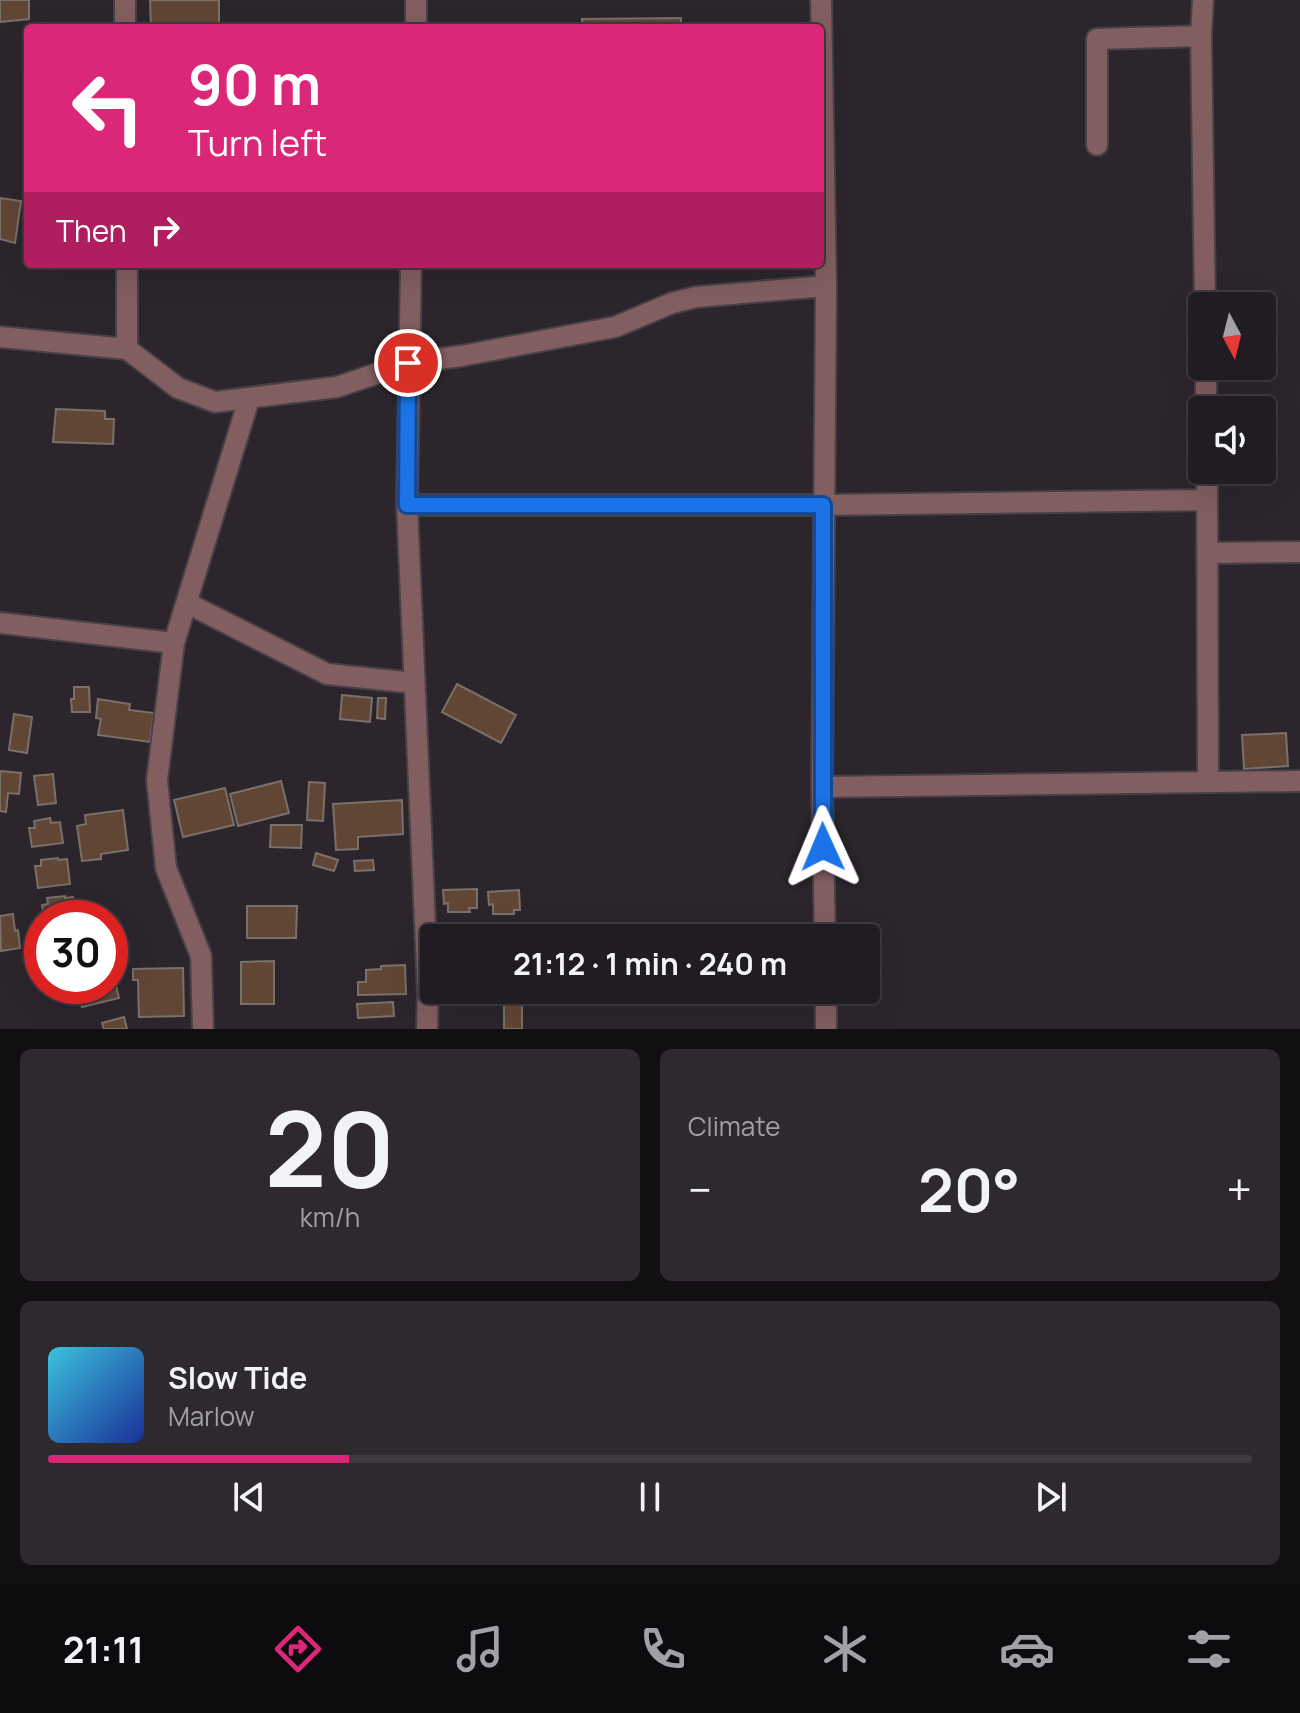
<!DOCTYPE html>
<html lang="en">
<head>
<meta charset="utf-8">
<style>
  body { margin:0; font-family:Manrope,sans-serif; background:#2d292e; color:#f1f3f6; height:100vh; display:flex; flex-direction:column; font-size:30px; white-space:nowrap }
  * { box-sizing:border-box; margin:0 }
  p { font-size:26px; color:#a2a1a5 }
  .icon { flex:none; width:44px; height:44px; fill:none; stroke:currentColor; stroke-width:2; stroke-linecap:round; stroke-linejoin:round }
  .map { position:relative; height:1029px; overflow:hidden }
  .drawer { display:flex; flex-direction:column; gap:20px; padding:20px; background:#120f12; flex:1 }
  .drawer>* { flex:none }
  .top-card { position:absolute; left:24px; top:24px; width:800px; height:244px; border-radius:8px; box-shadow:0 8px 32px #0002,0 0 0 2px #3e3a3f; background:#db2777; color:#fff; overflow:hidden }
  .needle { width:52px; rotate:173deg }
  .tools { position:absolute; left:1188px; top:292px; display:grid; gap:16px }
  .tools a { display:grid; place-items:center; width:88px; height:88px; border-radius:8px; background:#211c21; box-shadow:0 8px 32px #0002,0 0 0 2px #3e3a3f; font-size:40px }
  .speed { position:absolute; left:24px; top:900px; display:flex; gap:16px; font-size:40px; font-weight:700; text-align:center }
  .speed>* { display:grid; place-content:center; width:104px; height:104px; border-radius:50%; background:#211c21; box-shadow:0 8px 32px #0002,0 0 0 2px #3e3a3f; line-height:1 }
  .speed .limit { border:12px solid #d22; background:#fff; color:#111 }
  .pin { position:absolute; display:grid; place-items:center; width:68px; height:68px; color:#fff; margin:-34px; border:4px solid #fff; border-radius:50%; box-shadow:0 2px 8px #0007 }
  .me { position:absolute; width:88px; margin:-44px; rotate:359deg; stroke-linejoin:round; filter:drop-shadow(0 0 6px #0008) }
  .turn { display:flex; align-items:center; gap:28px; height:168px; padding:0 32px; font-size:36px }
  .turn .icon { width:104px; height:104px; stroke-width:2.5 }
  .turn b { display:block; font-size:56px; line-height:68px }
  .then { display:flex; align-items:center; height:76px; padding:0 32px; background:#0003; gap:16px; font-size:30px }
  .big { font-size:60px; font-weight:700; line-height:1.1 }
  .drawer .tile { flex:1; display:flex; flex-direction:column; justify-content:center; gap:12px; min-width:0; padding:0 28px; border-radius:12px; background:#2d292e }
  .drawer .dial { align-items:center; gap:0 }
  .dial b { font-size:104px; line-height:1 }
  .song { display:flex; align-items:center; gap:24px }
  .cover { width:96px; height:96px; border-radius:12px; background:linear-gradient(135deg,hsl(190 70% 55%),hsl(230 70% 35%)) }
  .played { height:8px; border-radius:4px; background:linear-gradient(90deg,#db2777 25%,#3e3a3f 25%) }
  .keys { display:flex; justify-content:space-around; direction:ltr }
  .heat { display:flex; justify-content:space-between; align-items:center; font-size:44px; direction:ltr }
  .drawer .tiles { flex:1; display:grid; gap:20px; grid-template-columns:1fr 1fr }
  .tile:last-child { grid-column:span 2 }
  .trip { position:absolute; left:420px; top:924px; width:460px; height:80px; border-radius:8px; background:#211c21; box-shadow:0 8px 32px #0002,0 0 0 2px #3e3a3f; font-weight:700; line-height:80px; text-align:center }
  .dock { display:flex; height:128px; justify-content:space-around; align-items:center; background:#0d0b0d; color:#a2a1a5 }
  .dock .icon { width:56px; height:56px }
  .dock .on { color:#db2777 }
  .dock b { font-size:36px; color:#f1f3f6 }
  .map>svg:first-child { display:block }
</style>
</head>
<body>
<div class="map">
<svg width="1300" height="1029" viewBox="0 0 1300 1029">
  <rect width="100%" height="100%" fill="#2c262c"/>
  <path fill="#614635" stroke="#79706a" stroke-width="2" d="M0,0h29v19l-29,3z
    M150,0h69v28h-68z
    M681,18v10h-99v-9z
    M26,195h2v35h-5z
    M0,198l21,3 -6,42 -15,-4z
    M56,409l49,2v8h9l-1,25 -60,-2z
    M457,684l59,31 -15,28 -59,-31z
    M74,687h15l1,25h-18l-1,-13h3z
    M342,695l30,3 -2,24 -30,-3z
    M378,698h8l-1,21 -8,-1z
    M98,699l32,5 -1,6 25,3 -4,29 -52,-7 3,-16 -5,-1z
    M14,714l18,3 -5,36 -18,-3z
    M1286,733l2,33 -44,3 -2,-34z
    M0,771l21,2 -2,21 -11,-1 -2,19 -6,-1z
    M53,774l3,29 -18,2 -4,-29z
    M281,781l8,32 -51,13 -8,-32z
    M309,782l16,1 -2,38 -16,-1z
    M225,788l9,37 -51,12 -9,-37z
    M402,800l1,34 -45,3v12l-22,1 -3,-46z
    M123,810l5,40 -27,4v5l-19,2 -5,-35 9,-2 -1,-9z
    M50,818l1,5 9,-1 3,21 -31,4 -3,-19h6l-1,-7z
    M271,825h31l-1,23 -31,-1z
    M316,853l22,7 -4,11 -21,-6z
    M58,858v2l9,-1 3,25 -32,4 -3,-22h6v-6z
    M373,860l1,10 -19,1 -1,-10z
    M477,889v19h-8l1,4h-22v-9l-4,1 -1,-14z
    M519,890l1,20h-6v4h-21v-10l-4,1 -1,-13z
    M65,896v2l8,-1 3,21h-32l-2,-13 6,-1 -1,-6z
    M247,906h50l-1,32h-49z
    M13,914l2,17 3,-1 2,18 -19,3 -1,-35z
    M274,961v43h-33v-42z
    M405,965l1,29 -48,1v-13h8v-12l15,-1v-3z
    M112,968l7,30 -37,9 -5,-21h33v-17z
    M183,968l1,48 -45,1 -1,-37h-5v-11z
    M495,990h26v5l-25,1z
    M393,1002l1,14 -36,2 -1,-14z
    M504,1002h18v27h-18z
    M124,1017l3,12h-23l-2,-6z"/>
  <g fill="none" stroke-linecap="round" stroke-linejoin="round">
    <defs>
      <path id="minor" d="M125,0v28
        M821,0l5,286 -4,501 3,151
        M1203,0l-2,36 4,270
        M416,28v-28
        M1097,145v-106l104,-3
        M127,264v85
        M411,264l-4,241 21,489 -1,35
        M0,337l127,12 51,39 37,14 122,-15 71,-24 53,-7 154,-29 57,-24 24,-6 130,-11
        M1206,366v44
        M1207,470l1,312
        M407,505h416l384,-5
        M1207,553l93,-1
        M187,603l140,71 87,9
        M0,623l174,20
        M822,787l478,-6
        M826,990v39
        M203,1029l-2,-73 -35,-88 -9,-88 17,-137 75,-244"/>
    </defs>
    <use href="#minor" stroke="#474147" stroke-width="24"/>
    <use href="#minor" stroke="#825e60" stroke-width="20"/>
  </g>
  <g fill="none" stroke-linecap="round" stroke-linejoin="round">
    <defs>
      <path id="route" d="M408,363l-1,142h416v342"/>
    </defs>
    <use href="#route" stroke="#114b97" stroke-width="20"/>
    <use href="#route" stroke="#1a73e8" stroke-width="14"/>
  </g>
</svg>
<div class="tools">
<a><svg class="needle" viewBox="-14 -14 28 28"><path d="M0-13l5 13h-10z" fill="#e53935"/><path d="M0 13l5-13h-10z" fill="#a2a1a5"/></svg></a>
<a><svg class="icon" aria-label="sound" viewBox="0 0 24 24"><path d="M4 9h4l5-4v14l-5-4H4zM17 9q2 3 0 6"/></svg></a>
</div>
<div class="speed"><div class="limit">30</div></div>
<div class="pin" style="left:408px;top:363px;background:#d93025"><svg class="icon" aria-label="arrive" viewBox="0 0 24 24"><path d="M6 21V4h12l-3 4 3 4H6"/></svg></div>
<svg class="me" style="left:823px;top:847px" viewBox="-20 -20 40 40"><path d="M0-17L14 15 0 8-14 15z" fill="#1a73e8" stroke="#fff" stroke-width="4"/></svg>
<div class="trip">21:12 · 1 min · 240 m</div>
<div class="top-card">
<div class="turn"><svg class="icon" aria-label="left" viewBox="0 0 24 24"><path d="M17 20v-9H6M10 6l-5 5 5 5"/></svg><div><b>90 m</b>Turn left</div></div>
<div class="then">Then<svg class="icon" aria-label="right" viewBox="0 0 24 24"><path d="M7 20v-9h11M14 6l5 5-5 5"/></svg></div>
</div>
</div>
<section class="drawer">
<div class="tiles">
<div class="tile dial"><b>20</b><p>km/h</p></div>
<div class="tile"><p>Climate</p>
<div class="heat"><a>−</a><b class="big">20°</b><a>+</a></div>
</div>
<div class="tile">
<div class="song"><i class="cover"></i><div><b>Slow Tide</b><p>Marlow</p></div></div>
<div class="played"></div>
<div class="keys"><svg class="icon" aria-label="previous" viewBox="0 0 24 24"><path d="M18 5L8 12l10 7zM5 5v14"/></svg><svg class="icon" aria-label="pause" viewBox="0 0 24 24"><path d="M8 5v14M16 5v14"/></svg><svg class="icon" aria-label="next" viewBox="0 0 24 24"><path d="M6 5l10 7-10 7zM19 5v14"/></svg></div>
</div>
</div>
</section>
<nav class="dock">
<b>21:11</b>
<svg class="icon on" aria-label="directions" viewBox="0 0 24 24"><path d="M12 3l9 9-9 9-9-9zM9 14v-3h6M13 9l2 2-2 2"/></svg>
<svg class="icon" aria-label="music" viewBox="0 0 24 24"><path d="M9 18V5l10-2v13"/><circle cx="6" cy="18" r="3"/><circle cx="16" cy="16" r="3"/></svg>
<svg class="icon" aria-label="phone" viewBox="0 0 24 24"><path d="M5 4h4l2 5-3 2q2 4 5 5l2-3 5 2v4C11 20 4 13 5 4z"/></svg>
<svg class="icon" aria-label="climate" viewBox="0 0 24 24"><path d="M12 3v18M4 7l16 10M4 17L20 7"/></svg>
<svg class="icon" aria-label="car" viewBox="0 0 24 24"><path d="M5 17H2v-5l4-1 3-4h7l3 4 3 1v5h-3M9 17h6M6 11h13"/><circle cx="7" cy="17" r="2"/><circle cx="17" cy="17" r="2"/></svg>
<svg class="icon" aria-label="filters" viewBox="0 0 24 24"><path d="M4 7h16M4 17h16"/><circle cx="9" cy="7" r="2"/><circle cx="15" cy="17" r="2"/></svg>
</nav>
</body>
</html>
